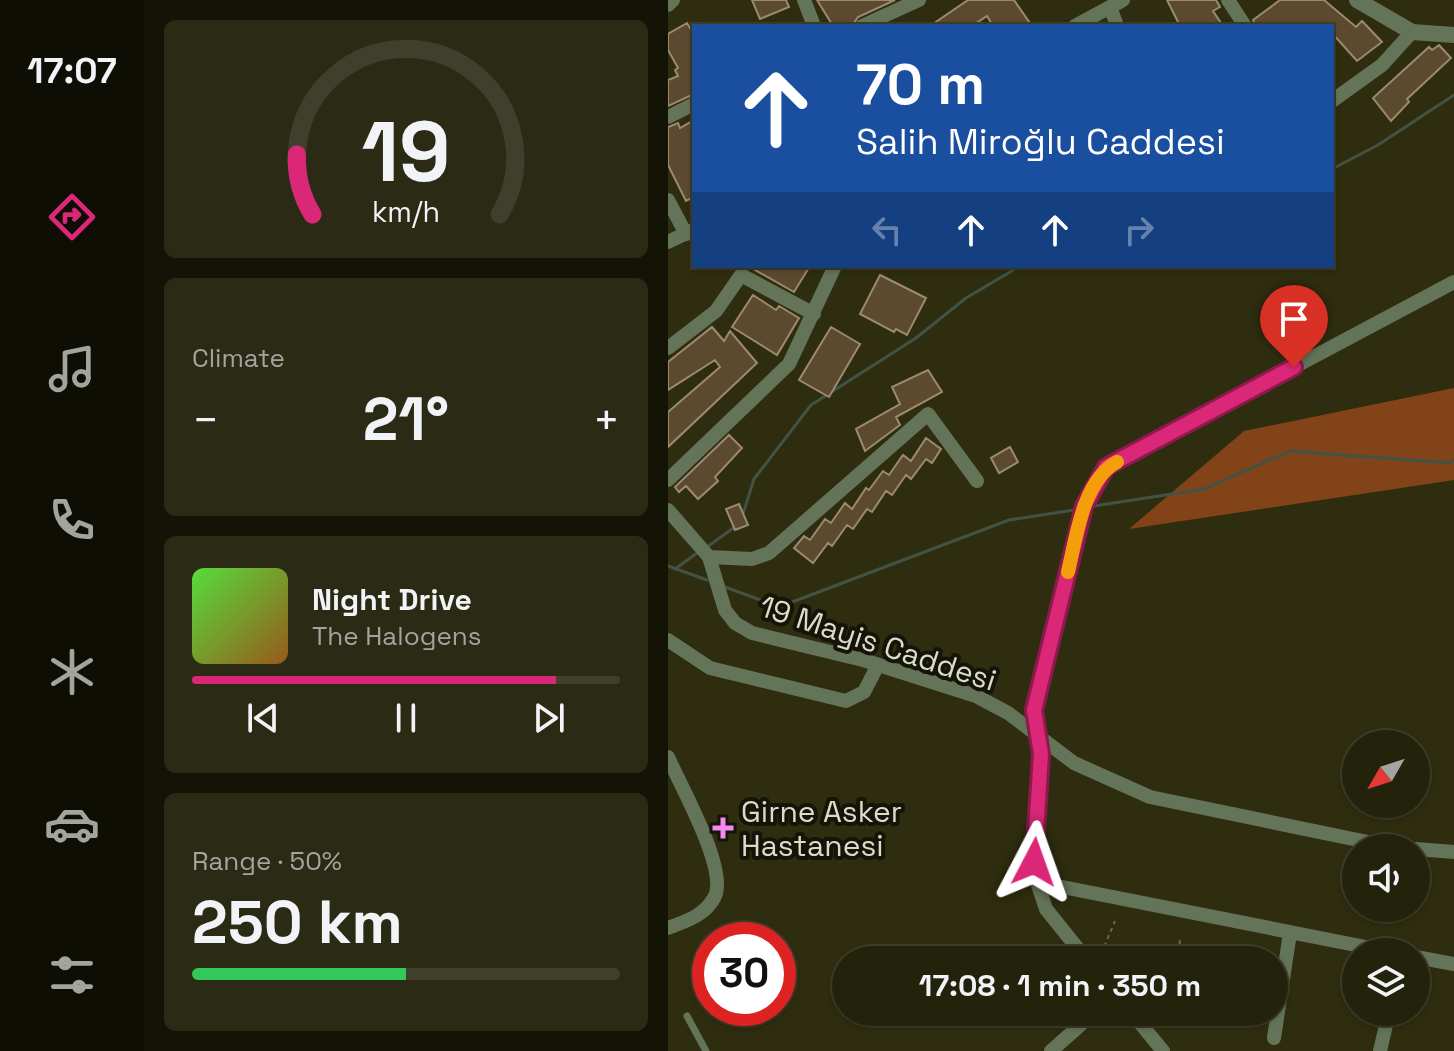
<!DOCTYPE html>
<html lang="en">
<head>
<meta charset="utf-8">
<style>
  body { margin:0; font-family:"Space Grotesk",sans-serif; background:#2b2a14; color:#f1f3f6; height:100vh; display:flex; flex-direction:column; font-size:30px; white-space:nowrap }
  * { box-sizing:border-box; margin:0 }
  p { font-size:26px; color:#a3a49d }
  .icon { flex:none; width:44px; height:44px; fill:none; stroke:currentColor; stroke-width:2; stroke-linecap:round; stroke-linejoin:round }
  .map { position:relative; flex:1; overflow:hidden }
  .side { display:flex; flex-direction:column; gap:20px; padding:20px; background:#131306; width:524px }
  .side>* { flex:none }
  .top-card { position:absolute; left:24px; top:24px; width:642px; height:244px; border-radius:0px; box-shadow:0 2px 6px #0004,0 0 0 2px #403f2c; background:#1a4fa0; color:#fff; overflow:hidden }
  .needle { width:52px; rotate:231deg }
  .fabs { position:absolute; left:674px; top:730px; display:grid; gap:16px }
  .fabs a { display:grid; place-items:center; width:88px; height:88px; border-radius:50%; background:#23220b; box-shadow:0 2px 6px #0004,0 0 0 2px #403f2c; font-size:40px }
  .speed { position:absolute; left:24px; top:922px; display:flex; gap:16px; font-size:40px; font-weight:700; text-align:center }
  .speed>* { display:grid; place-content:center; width:104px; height:104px; border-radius:50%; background:#23220b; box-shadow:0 2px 6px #0004,0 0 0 2px #403f2c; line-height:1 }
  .speed .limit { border:12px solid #d22; background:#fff; color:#111 }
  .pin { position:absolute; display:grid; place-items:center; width:68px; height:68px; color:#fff; margin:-82px -34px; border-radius:50% 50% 50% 0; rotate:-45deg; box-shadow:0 0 8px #0007 }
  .pin .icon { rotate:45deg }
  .me { position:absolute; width:88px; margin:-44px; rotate:4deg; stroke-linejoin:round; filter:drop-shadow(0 0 6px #0008) }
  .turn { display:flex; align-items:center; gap:28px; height:168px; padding:0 32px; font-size:36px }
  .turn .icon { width:104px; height:104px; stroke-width:2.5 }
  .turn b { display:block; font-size:56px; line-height:68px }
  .lanes { display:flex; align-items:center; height:76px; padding:0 32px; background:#0003; justify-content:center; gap:40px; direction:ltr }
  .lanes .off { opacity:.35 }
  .big { font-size:60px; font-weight:800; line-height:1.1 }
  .side .tile { flex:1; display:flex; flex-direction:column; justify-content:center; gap:12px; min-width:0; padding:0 28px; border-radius:12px; background:#2b2a14 }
  .side .dial { align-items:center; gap:0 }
  .dial svg { height:208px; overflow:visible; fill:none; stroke:#403f2c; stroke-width:7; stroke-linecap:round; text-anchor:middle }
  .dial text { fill:#f1f3f6; stroke:none }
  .song { display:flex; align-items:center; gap:24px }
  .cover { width:96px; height:96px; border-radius:12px; background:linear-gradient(135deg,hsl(110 70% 55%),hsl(30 70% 35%)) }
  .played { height:8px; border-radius:4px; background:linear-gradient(90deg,#db2777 85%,#403f2c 85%) }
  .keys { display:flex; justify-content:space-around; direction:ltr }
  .heat { display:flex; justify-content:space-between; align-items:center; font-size:44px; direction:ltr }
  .charge { height:12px; border-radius:6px; background:linear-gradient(90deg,#34c759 50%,#403f2c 0) }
  .trip { position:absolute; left:164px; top:946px; width:456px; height:80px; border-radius:40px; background:#23220b; box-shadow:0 2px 6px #0004,0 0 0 2px #403f2c; font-weight:800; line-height:80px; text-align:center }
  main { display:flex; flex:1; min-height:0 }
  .tabs { display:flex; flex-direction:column; width:144px; justify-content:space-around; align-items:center; background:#0e0e04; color:#a3a49d }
  .tabs .icon { width:56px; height:56px }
  .tabs .current { color:#db2777 }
  .tabs b { font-size:36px; color:#f1f3f6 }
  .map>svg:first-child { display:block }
</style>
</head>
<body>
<main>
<nav class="tabs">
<b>17:07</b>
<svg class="icon current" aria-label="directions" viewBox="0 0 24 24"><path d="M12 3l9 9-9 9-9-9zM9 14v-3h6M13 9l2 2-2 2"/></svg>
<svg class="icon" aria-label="music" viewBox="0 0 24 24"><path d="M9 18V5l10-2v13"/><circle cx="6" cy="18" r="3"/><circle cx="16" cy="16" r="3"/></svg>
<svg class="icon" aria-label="phone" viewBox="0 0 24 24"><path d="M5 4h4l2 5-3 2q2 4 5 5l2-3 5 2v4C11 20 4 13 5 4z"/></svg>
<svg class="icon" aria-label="climate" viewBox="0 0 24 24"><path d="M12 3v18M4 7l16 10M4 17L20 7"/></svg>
<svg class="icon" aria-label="car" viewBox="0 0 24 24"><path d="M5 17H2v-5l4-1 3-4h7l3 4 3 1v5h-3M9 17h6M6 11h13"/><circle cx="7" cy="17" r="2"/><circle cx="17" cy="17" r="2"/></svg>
<svg class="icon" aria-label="filters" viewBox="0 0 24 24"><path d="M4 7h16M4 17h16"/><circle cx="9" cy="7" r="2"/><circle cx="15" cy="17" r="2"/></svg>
</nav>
<section class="side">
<div class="tile dial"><svg viewBox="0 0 100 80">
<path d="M14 69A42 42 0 1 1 86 69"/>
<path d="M14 69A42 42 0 0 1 8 46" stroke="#db2777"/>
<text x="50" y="56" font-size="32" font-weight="700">19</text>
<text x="50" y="72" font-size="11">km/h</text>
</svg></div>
<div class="tile"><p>Climate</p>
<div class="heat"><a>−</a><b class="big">21°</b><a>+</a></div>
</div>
<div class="tile">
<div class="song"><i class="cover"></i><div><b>Night Drive</b><p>The Halogens</p></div></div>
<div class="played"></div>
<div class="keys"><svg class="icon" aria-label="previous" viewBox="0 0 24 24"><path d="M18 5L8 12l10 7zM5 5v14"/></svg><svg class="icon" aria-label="pause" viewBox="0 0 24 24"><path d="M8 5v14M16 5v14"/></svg><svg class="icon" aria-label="next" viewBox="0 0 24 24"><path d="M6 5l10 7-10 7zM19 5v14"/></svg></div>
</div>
<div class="tile"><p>Range · 50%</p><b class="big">250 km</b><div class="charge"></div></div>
</section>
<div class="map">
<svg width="786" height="1051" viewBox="0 0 786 1051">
  <rect width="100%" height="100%" fill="#2f2d0f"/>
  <path fill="#834319" d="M786,388v92l-325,49 115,-98z"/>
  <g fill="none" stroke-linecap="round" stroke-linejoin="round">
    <path stroke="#425245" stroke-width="3" d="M664,169l46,-24 76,-50
      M426,506l110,-17 86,-38 159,12 5,-3
      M74,517l12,-38 57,-74 105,-67 50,-40 54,-32
      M39,547l29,-21
      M0,566l39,14
      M7,569l22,-16
      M57,587l54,20 230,-87 65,-10"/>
  </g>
  <path fill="#5b4a30" stroke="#9d8a6d" stroke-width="2" d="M84,0h34l3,7 -29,12z
    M149,0h78l-37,17 -6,9h-19z
    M300,0h46l18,26h-39l-6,-10 -15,10h-42z
    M499,0h49l4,7 -7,4 10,15h-43z
    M612,0h44l32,27 6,-6 20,21 -25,19 -25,-28v-7h-76l-3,-6z
    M19,23l7,12v59l-26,12v-26l10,-4 -3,-6 3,-2 -10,-18v-16z
    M771,45l12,13 -44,41 2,3 -18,19 -18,-23 56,-51 3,3z
    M26,120v77l-8,4 -18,-36v-38l10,-4 2,5z
    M80,266h62l-16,26z
    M212,275l46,23 -19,37 -11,-6 -2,3 -34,-18z
    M85,295l23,15 3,-4 20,12 -22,37 -45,-28z
    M44,327l12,14 6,-10 27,32 -89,84v-35l52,-45 -5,-7 -47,30v-28z
    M163,327l29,17 -31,53 -30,-17z
    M260,370l14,22 -46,25 4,8 -35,26 -9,-22 44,-25 -8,-17z
    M61,435l13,13 -27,29 3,4 -20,18 -12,-13 -7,6 -4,-5z
    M258,438l15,11 -9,14 -6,-4 -15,20 -5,-4 -14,20 -6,-4 -14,21 -5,-3 -14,20 -6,-4 -15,21 -4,-3 -15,20 -19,-15 10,-12 6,4 15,-21 6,4 14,-20 7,6 14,-21 3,2 14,-19 6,4 14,-20 8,6z
    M342,447l8,15 -19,11 -8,-15z
    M71,504l9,21 -13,5 -9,-21z"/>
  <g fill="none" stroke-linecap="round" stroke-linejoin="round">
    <path stroke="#6a694f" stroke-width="2" stroke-dasharray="4 4" stroke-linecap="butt" d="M430,951l6,-4 11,-26
      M510,960l2,-21"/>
    <path stroke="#647459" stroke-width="7" d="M19,1016l19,35"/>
    <path stroke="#647459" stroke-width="14" d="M136,0l10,26
      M560,0l17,26
      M0,5l5,-5
      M443,9l6,17
      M194,26l57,-26
      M407,26l48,-26
      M664,101l50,-36 30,-33
      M0,117l26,-13
      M0,200l18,34
      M0,242l25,-12
      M0,348l48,-37 25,-36 73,39
      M0,480l121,-116 46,-98
      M0,510l41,47 16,53 10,13 17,10 111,27 113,36 32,17 66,50 76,34 247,51
      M41,557l43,2 17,-6 159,-139 49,67
      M0,640l42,28 136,33 18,-9 14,-27
      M0,757c12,28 62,115 46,141 -10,18 -28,23 -46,30
      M748,849l38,3
      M369,882l354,70
      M748,957l38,7
      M419,960l-41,-51 -9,-27 -3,-20 7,-108 -7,-44 50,-204 22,-39 348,-185
      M463,1012l32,39
      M606,1038l16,-105
      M383,1051l44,-39
      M712,1051l9,-39"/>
    <path stroke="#647459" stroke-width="16" d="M689,0l55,32 42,3"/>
  </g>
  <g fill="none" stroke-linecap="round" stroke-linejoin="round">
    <defs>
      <path id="route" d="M366,862l7,-108 -7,-44 50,-204 22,-39 188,-100"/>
    </defs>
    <use href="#route" stroke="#8e194d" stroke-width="20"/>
    <use href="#route" stroke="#db2777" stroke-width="14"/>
    <path stroke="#f59e0b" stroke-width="14" d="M400,572c8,-34 15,-92 49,-110"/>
  </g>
  <path fill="#f489f0" stroke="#151408" stroke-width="3" d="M51 816h8v8h8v8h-8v8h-8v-8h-8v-8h8z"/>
  <g text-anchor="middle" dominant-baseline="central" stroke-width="8" stroke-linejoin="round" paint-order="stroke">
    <g font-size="30" fill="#dbdbc9" stroke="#151408">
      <text transform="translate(210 643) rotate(18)">19 Mayis Caddesi</text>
    </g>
    <g font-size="30" fill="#dbdbc9" stroke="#151408" text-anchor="start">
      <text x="73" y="811">Girne Asker<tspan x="73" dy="34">Hastanesi</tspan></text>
    </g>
  </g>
</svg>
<div class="fabs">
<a><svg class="needle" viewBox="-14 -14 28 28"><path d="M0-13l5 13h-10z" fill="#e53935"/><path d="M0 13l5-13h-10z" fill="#a3a49d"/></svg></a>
<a><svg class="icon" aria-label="sound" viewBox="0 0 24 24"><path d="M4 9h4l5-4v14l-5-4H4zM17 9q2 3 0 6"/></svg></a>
<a><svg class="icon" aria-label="layers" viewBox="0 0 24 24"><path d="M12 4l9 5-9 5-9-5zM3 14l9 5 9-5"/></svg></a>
</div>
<div class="speed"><div class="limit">30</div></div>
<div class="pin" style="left:626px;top:367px;background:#d93025"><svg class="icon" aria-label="arrive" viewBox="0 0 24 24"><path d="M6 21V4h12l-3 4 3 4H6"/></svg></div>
<svg class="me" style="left:366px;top:862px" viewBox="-20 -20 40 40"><path d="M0-17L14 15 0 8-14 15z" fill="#db2777" stroke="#fff" stroke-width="4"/></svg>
<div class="trip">17:08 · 1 min · 350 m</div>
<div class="top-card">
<div class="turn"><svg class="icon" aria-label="ahead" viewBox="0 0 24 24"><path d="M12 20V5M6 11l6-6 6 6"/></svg><div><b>70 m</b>Salih Miroğlu Caddesi</div></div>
<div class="lanes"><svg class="icon off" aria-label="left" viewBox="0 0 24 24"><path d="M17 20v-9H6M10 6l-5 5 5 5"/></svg><svg class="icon" aria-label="ahead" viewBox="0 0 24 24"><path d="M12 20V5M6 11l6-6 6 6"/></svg><svg class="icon" aria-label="ahead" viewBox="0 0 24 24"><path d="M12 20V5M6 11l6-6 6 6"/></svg><svg class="icon off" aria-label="right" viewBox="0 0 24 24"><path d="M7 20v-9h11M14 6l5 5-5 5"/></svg></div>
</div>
</div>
</main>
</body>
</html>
